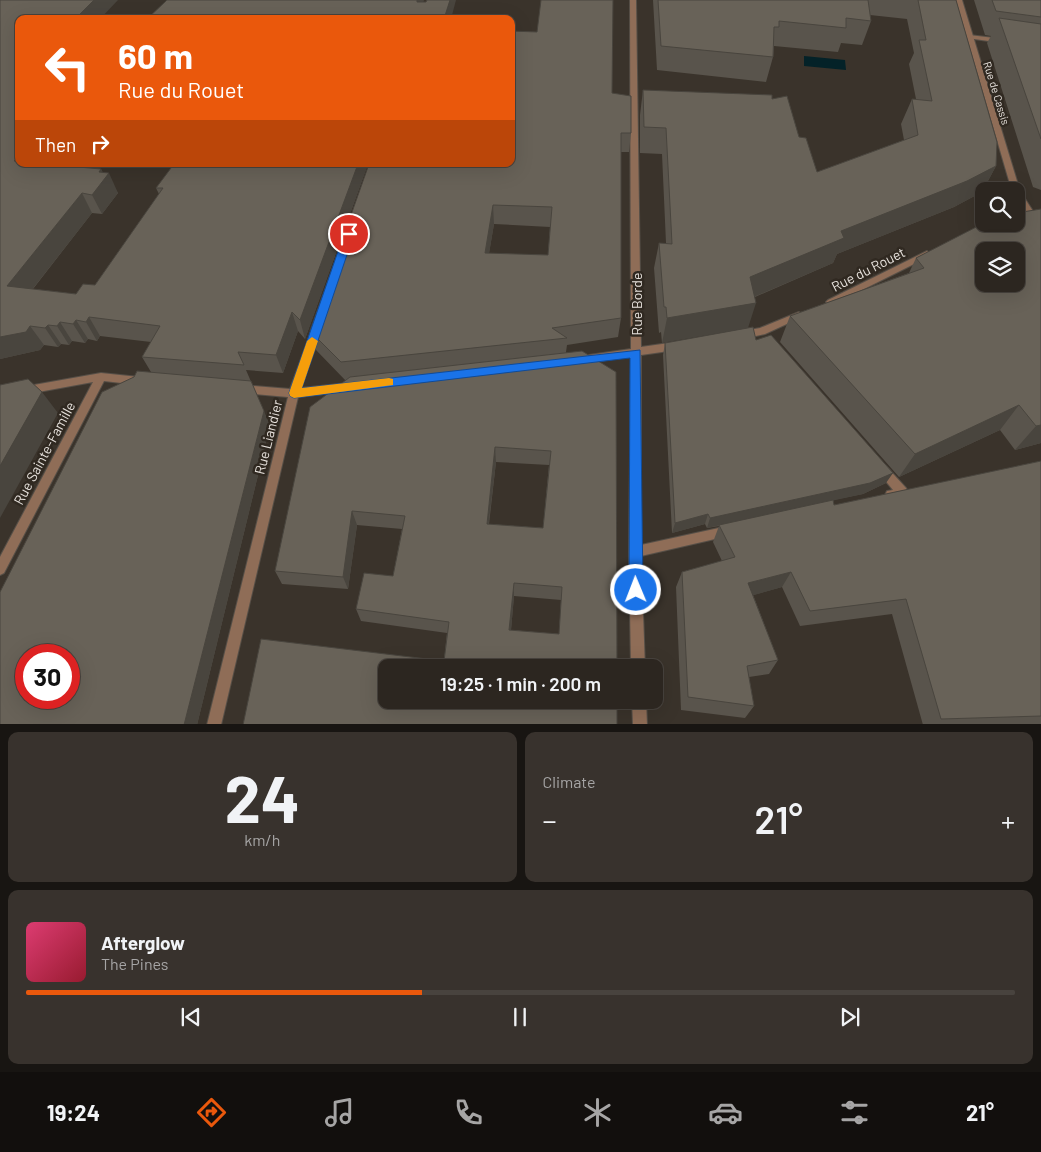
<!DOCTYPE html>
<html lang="en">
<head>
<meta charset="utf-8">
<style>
  body { margin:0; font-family:Barlow,sans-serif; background:#38322d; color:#f1f3f6; height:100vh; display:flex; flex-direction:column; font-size:19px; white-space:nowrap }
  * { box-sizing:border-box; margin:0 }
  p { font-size:16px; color:#a6a5a5 }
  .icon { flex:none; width:28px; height:28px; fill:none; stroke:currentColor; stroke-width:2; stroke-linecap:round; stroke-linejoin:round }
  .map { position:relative; height:724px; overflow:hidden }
  .drawer { display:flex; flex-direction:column; gap:8px; padding:8px; background:#181512; flex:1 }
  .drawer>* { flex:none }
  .top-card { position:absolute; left:15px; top:15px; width:500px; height:152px; border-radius:10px; box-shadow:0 5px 20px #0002,0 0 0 1px #48433e; background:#ea580c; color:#fff; overflow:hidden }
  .tools { position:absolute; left:975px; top:182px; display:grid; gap:10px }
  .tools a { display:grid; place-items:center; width:50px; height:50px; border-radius:10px; background:#2c2620; box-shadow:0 5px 20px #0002,0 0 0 1px #48433e; font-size:25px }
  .speed { position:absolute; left:15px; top:644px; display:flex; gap:10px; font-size:25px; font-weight:700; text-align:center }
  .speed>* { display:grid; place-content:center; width:65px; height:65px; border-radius:50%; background:#2c2620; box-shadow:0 5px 20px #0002,0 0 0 1px #48433e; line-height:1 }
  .speed .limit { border:8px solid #d22; background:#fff; color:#111 }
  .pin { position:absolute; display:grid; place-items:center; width:42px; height:42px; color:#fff; margin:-21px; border:2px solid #fff; border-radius:50%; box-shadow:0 1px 5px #0007 }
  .me { position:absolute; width:55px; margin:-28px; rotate:359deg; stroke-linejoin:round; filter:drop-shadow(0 0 4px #0008) }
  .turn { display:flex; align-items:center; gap:18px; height:105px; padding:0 20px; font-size:22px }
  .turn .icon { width:65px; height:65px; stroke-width:2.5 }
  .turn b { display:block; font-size:35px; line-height:42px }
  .then { display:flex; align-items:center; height:48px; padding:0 20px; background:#0003; gap:10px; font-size:19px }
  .big { font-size:38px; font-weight:600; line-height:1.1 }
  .drawer .tile { flex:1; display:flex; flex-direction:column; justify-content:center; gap:8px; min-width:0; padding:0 18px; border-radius:10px; background:#38322d }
  .drawer .dial { align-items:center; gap:0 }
  .dial b { font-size:65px; line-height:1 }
  .song { display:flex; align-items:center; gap:15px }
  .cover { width:60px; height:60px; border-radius:8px; background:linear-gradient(135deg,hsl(340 70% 55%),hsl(350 70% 35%)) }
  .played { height:5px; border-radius:2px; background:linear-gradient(90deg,#ea580c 40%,#48433e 40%) }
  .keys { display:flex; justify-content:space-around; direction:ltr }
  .heat { display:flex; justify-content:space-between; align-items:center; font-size:28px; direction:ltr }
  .drawer .tiles { flex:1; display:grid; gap:8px; grid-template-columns:1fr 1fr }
  .tile:last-child { grid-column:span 2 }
  .trip { position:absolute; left:378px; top:659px; width:285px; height:50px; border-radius:10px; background:#2c2620; box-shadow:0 5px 20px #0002,0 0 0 1px #48433e; font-weight:600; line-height:50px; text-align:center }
  .dock { display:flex; height:80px; justify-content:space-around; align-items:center; background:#120f0d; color:#a6a5a5 }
  .dock .icon { width:35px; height:35px }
  .dock .selected { color:#ea580c }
  .dock b { font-size:22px; color:#f1f3f6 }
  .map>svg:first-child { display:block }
</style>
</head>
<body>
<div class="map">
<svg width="1041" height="725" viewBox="0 0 1041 725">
  <rect width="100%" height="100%" fill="#3a332b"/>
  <path fill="#042228" d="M804,56l41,4 1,10 -42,-4z"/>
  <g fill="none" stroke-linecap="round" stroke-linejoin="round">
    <defs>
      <path id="lane" d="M969,35l34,4 3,2 -3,2 -36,-5 -1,-1z"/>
      <path id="street" d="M630,0h6l5,347 35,-5 5,4 -5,4 -35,5v190l87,-19 4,1 2,4 -2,4 -4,1 -87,20 4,112h-14l-2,-116 2,-196 -49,8 -4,-1 -1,-3 1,-3 4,-1 49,-7z
        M956,0h6l58,191 18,28 -1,2h-6l-15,-22v-8h-4z
        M927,251l4,3 -1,2 -96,48h-6l-2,-2 2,-2z
        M799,312l5,3 -2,2 -37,17 -23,5 -5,-4 2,-3 21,-4z
        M317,325l5,4 -21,59 48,-5 4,1 1,3 -1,3 -4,1 -51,6 -77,328h-14l81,-328 -47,-4 -4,-1 -1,-3 1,-3 4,-1 49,4 22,-60z
        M101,373l38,4 4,1 1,3 -1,3 -4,1 -35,-4 -100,192 -4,2v-18l93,-175 -93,17v-8z
        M881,463l4,2 21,23 2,4 -2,4 -15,4 -4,-1 -2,-4 2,-4 6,-1 -18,-22 2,-3z
        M632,700h14l1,25h-14z"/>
    </defs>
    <use href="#lane" stroke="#564f47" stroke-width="2"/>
    <use href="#street" stroke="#564f47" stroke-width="2"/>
    <use href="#lane" fill="#8f6d57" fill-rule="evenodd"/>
    <use href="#street" fill="#8f6d57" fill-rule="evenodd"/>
  </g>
  <path fill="#59544c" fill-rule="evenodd" d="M0,0l19,19v145l82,5 2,4 15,20 -16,21 -10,-1 -59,76 43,5 19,-9 64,-91 -3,-6 212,-24 -63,175 -7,-8 -15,42 -37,-3 24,56 -73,299h-197l151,-353 -9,-15 9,-15 -51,-6 -3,5 -9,-2 -3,4 -13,-2 -3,4 -8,-1 -3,3 -14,-2 -4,5 -40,9z
    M653,0h303l40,166 -14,26 -28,15 -117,47 -4,9 -78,34 -93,46 -1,-11 -2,1 -5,-65 5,-25h7l-4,-89 -22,-1v-38l3,-25 129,9 27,38 18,35 87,-32 -3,-16 11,-25h4l-7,-35 5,-11 -7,-34 -37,-4 1,6 -9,24 -21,-2 -3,9 -64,-6 -1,11 -7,25 -109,-12z
    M974,0h67v190l-8,-3 -46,-144 4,-7 -6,-1z
    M612,93l19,40 -2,19h-8v166l-3,19 -51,8 -1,7 51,316 -173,-7 3,-28 -86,-12 -5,-12 37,-33 9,-47 -45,-4 -9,64 -66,-5 -7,-13 71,-190 -30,-31 -6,-19zM494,224l56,3 -2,28 -59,-2zM496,462l53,3 -6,63 -54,-4zM514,596l47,4 -2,34 -48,-4z
    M1041,209v234l-26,7 -15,-20 -101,47 -119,-135 10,-26 119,-43 7,-15z
    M756,340l130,143 -23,11 -30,6 1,5 207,-44v264h-118l-31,-111 -92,12 -18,-39 -29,8 25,65 -9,14 -20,3 5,29 -9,12 -64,-8 -5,-123 6,-15 40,-11 -9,-19 6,-16 -12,2 -2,-4 -33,9 -9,-178 2,-12z"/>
  <path fill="#49453e" d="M94,0h24l-18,19h-25z
    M417,0h7l-5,19 -2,-17z
    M450,0h6l-5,19h-7z
    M358,164h10l-63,175 -5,-19z
    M996,166l-14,26 -28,15 -117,47 -4,9 -91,39 8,-25 91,-46z
    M101,169l4,9 4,-5 9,20 -16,21 -10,-19 7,-23z
    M82,193l10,20 -72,92 -13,-19z
    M493,205l1,19 -8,48 -1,-19z
    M756,303l-8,25 -86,15 5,-25z
    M292,312l6,19 -15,42 -7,-18z
    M89,317l11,19 -3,5 -11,-19z
    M76,320l12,19 -3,4 -12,-19z
    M60,322l12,19 -3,4 -12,-19z
    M48,325l13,19 -3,3 -13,-19z
    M30,326l14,19 -4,5 -40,9v-22z
    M42,392l16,21 -58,105v-52z
    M1019,405l-19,25 -101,47 16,-23z
    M264,411l6,15 -73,299h-13z
    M1041,425v18l-26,7 21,-24z
    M495,447l1,15 -9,75v-13z
    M893,473l-7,10 -23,11 -156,34 3,-10z
    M352,511l5,14 -9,64 -5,-12z
    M708,514l-3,10 -33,9 3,-10z
    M791,572l-9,15 -42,12 8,-16z
    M514,583v13l-4,45 -1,-11z"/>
  <path fill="#686258" stroke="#49453e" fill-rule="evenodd" d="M0,0h94l-19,19h-56v137l-5,5h5v3h25l57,5 -2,3 10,1 -17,22 -10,-2 -75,93 69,8 7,-10 12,1 68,-97h-7l18,-24h184l-58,156 -8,-8 -16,43 -38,-3 6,13 -102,-8 18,-31 -71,-9 -3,5 -10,-2 -3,4 -13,-2 -3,4 -9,-1 -3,3 -15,-2 -4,6 -26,5z
    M167,0h250v2h9l1,-2h23l-6,19h-297z
    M541,0h72l-1,93 19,3v37h-10v185l-69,10 15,10 -226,24 -31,-31 59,-167h142v-133l26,1zM493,205l59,2 -4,48 -63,-2z
    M658,0h210l3,21 -25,-3v10l-67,-7v6h-5l-1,30 -112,-11z
    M918,0h38l41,142 -1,24 -29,15 -126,50 3,7 -94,39 6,26 -89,15 -1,-11h-2l-5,-64 13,1 -6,-116 -22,-1 -1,-37 129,5v4l15,-3 12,41 7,1 11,34 101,-37 -6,-36 20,2 -13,-61h7z
    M992,0h49v17l-45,-6z
    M999,18l42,6v115z
    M1041,209v216l-5,1 -17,-21 -104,49 -125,-138 134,-48 -8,-10 68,-35v1h32v-11zM984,251h32v33h-32z
    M753,327l3,13 15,-5 122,138 -23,10 -160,35 -2,-4 -33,9 -10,-180z
    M582,351l34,21 1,296h-231v32h231v25h-374l18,-86 183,22 5,-39 -93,-13 8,-36 29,3 12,-60 -53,-5 -9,66 -68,-6 35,-164 40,-30zM495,447l56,4 -8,77 -56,-4zM514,583l48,4 -3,47 -50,-4z
    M137,371l114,10 13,30 -80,314h-184v-133l102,-200 32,-15zM26,655h43v43h-43z
    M28,379l14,13 -42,74v-81z
    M1041,461v255l-100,3 -35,-120 -96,12 -19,-39 -43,11 30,77 -31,6 7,40 -66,-9 -6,-125 53,-15 -16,-32 114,-25 1,5z"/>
  <path fill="#1a73e8" stroke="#114b97" d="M349,231l5,3 -52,154 338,-38 3,240 -2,5 -5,2 -5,-2 -2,-5 1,-232 -336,40 -4,-2 -1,-3 55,-159z"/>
  <path fill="#f59e0b" d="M312,337l6,4 -16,47 87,-10 4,1v6l-99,13 -4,-2 -1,-3 18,-52z"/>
  <g text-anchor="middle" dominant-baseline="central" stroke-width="5" stroke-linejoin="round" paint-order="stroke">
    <g font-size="11" fill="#e7e2dd" stroke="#302921">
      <text transform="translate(997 93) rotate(73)">Rue de Cassis</text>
    </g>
    <g font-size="14" fill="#e7e2dd" stroke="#302921">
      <text transform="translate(868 269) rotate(-27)">Rue du Rouet</text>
      <text transform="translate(636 304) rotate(-90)">Rue Borde</text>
      <text transform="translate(268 437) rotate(-76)">Rue Liandier</text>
      <text transform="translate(44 453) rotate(-62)">Rue Sainte-Famille</text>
    </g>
  </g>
</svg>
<div class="tools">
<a><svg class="icon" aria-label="search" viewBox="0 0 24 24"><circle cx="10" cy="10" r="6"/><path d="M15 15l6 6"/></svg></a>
<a><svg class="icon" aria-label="layers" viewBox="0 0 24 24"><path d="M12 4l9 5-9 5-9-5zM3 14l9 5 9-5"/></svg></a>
</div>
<div class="speed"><div class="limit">30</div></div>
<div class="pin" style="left:349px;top:234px;background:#d93025"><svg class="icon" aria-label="arrive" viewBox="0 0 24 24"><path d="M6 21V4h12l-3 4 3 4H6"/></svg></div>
<svg class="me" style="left:636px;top:590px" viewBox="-20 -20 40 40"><circle r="17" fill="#1a73e8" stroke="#fff" stroke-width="3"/><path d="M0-11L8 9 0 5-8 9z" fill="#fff"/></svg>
<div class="trip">19:25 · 1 min · 200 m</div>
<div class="top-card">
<div class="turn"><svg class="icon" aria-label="left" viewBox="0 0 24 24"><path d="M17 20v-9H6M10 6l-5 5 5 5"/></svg><div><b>60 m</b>Rue du Rouet</div></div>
<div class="then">Then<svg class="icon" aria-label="right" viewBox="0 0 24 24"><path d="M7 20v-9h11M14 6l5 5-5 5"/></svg></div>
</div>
</div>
<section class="drawer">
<div class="tiles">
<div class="tile dial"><b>24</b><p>km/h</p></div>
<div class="tile"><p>Climate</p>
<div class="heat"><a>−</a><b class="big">21°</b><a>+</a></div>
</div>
<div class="tile">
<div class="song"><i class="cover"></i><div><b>Afterglow</b><p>The Pines</p></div></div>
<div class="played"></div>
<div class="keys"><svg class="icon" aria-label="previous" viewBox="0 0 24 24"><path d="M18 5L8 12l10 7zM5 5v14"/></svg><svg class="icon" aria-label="pause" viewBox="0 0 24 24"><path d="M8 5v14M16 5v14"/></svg><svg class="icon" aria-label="next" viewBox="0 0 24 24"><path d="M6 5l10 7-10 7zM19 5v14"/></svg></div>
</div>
</div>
</section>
<nav class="dock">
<b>19:24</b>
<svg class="icon selected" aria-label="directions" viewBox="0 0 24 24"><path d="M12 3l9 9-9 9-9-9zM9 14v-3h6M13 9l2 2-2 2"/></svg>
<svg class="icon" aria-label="music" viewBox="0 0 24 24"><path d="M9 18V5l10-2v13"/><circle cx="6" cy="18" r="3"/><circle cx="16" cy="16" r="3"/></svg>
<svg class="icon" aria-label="phone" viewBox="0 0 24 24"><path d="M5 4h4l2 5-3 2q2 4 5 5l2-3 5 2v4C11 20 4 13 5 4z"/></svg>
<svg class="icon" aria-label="climate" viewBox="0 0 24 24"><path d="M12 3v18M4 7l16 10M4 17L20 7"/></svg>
<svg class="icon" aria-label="car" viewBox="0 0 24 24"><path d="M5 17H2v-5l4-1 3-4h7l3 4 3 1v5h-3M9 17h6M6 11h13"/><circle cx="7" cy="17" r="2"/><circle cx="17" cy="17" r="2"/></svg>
<svg class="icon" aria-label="filters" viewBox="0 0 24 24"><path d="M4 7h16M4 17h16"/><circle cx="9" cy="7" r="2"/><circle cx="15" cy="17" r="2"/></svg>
<b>21°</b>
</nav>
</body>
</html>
